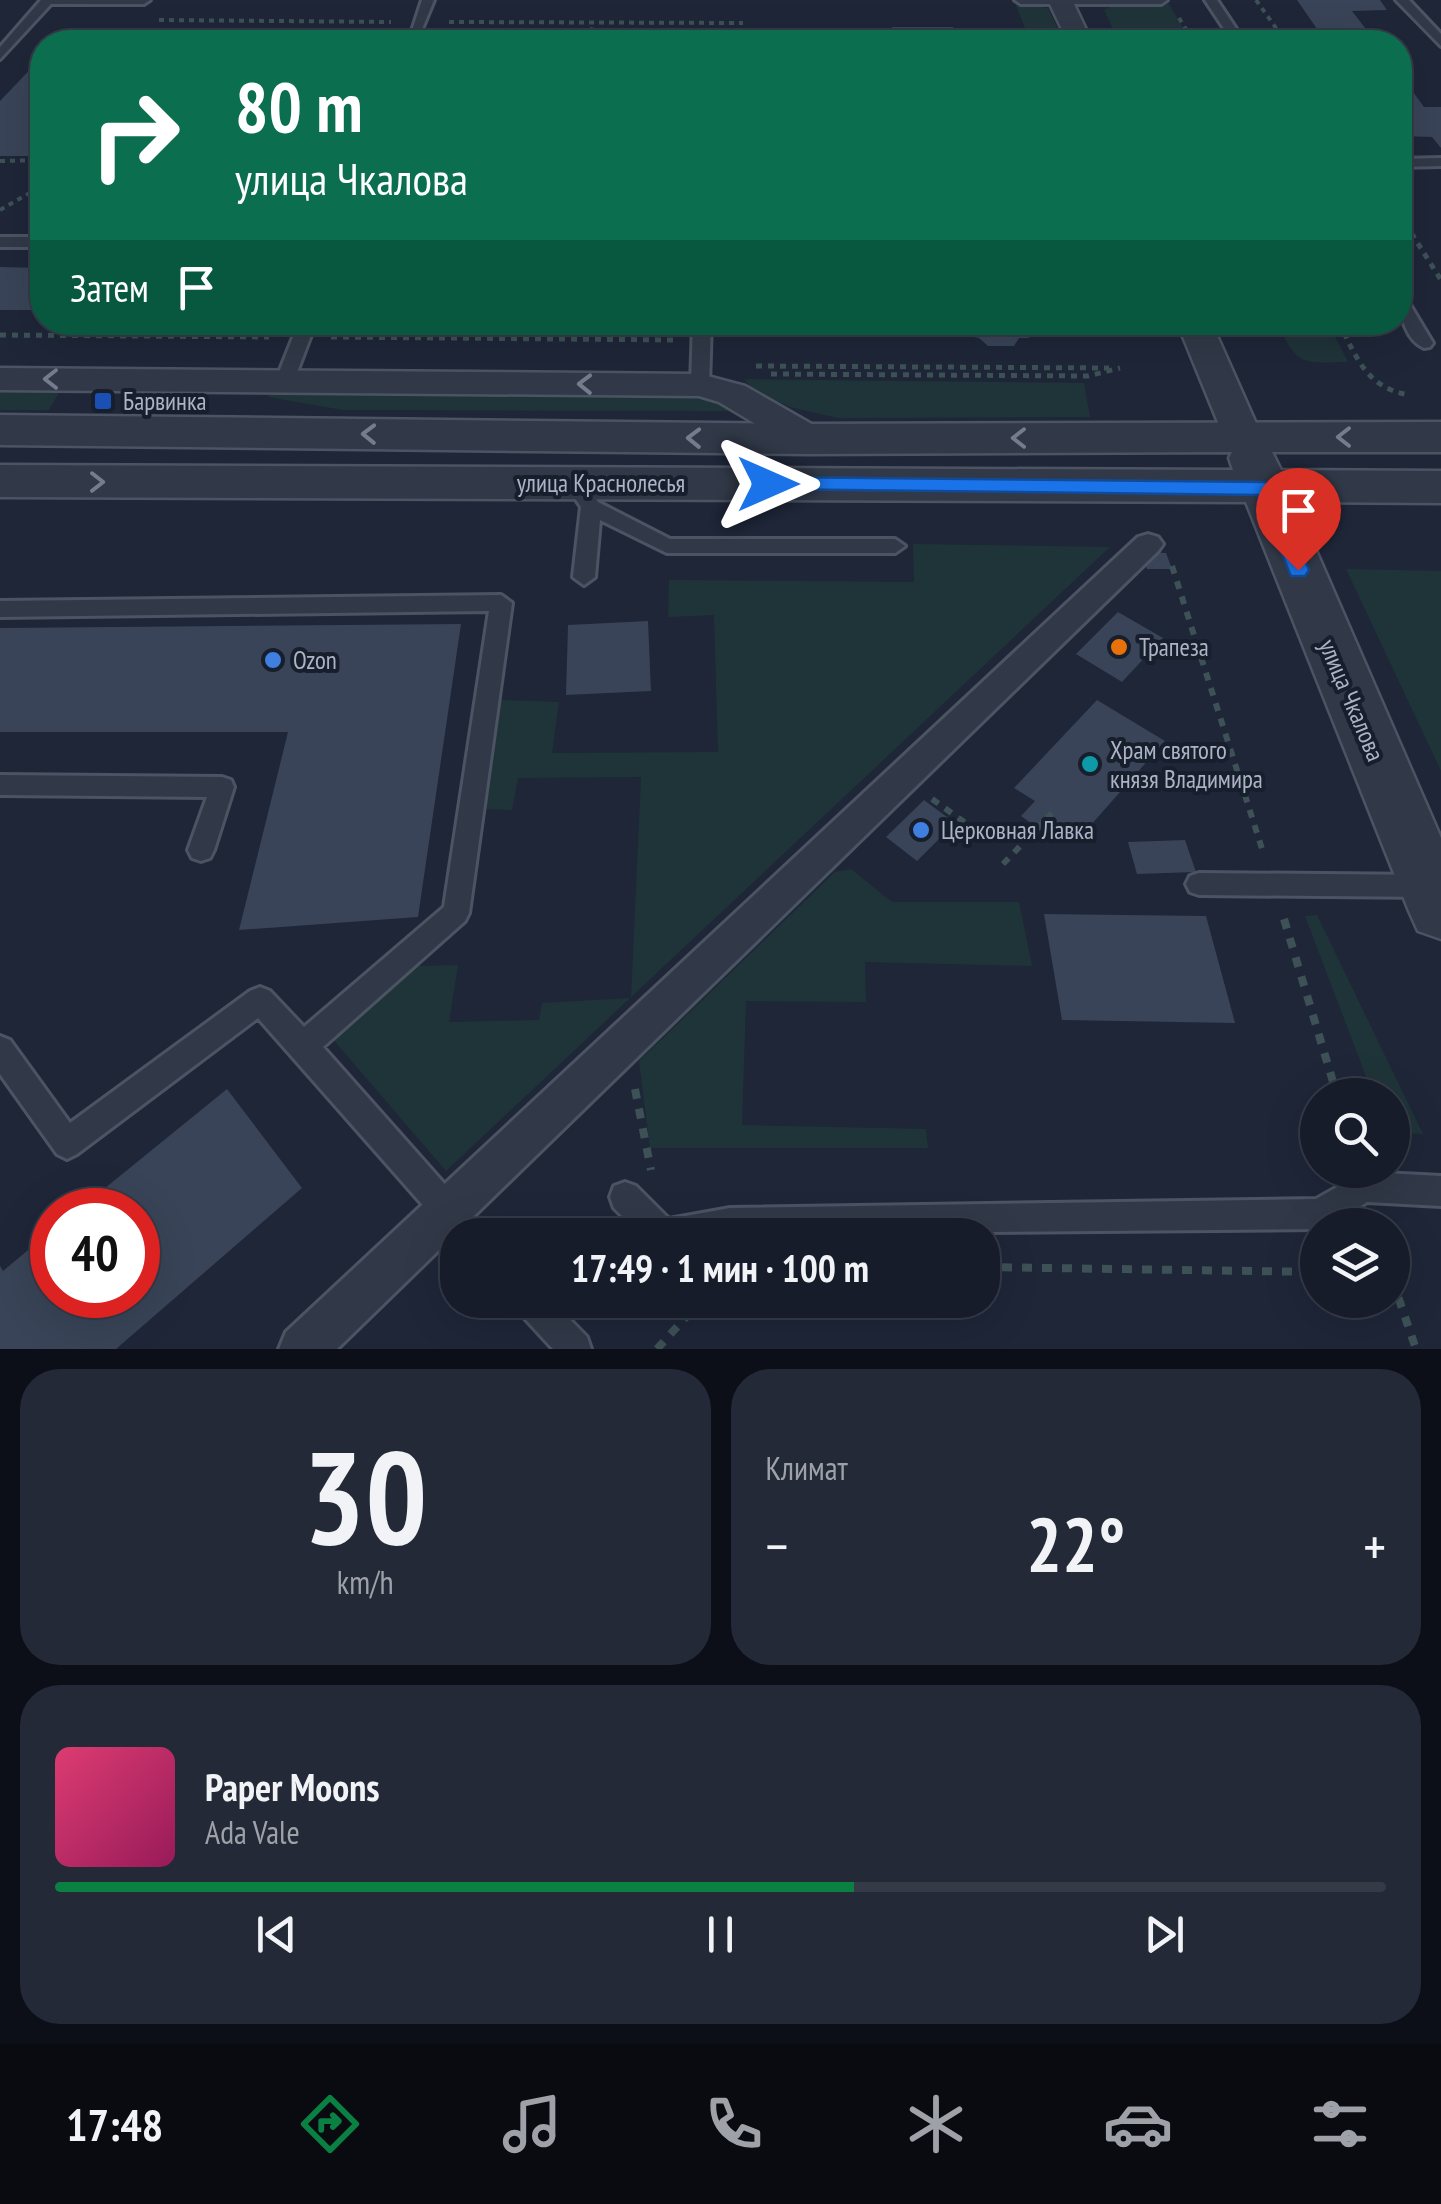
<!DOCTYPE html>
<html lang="ru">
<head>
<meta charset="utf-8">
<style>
  body { margin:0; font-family:"PT Sans Narrow",sans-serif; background:#232936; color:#f1f3f6; height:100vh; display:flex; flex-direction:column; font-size:38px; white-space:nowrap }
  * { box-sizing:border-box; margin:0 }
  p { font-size:32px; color:#9ea1a8 }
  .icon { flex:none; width:55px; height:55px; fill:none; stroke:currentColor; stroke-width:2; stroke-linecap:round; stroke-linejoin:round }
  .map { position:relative; height:1349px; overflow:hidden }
  .drawer { display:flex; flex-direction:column; gap:20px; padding:20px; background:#0c0f17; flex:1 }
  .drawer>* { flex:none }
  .guide { position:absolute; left:30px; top:30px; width:1382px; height:305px; border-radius:40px; box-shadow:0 10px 40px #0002,0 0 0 2px #353a47; background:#0b6e4f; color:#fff; overflow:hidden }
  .buttons { position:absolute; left:1300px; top:1078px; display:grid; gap:20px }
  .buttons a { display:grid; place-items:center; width:110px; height:110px; border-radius:50%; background:#161c2a; box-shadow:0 10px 40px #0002,0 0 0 2px #353a47; font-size:50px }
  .speed { position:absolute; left:30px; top:1188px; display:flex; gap:20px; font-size:50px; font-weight:700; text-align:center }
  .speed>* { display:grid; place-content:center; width:130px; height:130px; border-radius:50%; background:#161c2a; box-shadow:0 10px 40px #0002,0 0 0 2px #353a47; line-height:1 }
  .speed .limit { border:15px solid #d22; background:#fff; color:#111 }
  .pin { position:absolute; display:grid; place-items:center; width:85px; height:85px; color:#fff; margin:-102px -42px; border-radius:50% 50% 50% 0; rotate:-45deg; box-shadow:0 0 10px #0007 }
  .pin .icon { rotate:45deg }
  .me { position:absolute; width:110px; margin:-55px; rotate:90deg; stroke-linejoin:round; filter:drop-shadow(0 0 8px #0008) }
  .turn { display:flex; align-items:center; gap:35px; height:210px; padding:0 40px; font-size:45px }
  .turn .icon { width:130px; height:130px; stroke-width:2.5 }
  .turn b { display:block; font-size:70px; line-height:85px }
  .then { display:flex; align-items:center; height:95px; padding:0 40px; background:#0003; gap:20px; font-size:38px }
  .big { font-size:75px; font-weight:800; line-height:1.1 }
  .drawer .widget { flex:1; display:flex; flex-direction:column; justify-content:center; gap:15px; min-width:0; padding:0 35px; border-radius:40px; background:#232936 }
  .drawer .dial { align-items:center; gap:0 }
  .dial b { font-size:130px; line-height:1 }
  .song { display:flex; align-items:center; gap:30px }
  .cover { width:120px; height:120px; border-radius:15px; background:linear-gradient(135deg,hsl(340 70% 55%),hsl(330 70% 35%)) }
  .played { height:10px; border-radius:5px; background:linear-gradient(90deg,#0b8043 60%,#353a47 60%) }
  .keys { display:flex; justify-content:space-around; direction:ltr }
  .heat { display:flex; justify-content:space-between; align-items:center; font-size:55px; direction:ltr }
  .drawer .tiles { flex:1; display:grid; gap:20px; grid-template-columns:1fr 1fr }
  .widget:last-child { grid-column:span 2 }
  .trip { position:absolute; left:440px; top:1218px; width:560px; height:100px; border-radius:40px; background:#161c2a; box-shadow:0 10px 40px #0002,0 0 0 2px #353a47; font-weight:800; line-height:100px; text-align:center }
  .menu { display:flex; height:160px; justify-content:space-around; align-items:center; background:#090b11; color:#9ea1a8 }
  .menu .icon { width:70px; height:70px }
  .menu .active { color:#0b8043 }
  .menu b { font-size:45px; color:#f1f3f6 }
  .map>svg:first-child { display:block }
</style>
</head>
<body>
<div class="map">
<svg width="1441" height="1349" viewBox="0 0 1441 1349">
  <rect width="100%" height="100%" fill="#1e2638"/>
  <path fill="#1f3439" d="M1015,3l33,5 16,33h-34z
    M1118,3l51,1 22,37 -72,1 -15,-32z
    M1277,323h51l20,39c-48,1 -50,4 -71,-39z
    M744,379l340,4 6,34 -252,1 -48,-11 -36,-16z
    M0,388l61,1 -12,21h-49z
    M272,389l417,1 55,21 -401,-1 -75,-13z
    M913,544l197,3 -664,624 -115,-134 85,-71 42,-1 -9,57 90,-2 3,-17 89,-5 10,-221 -123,1 -6,32 -29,-1 18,-109 58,2 -7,51 166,-1 -4,-137 -46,2 1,-37 245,2z
    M1346,569l95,2v200z
    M851,869l41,33h127l13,64 -167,-4 1,40 -120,-1 -4,124 184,4 2,19h-278l-11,-87 196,-189z
    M1317,915l106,219 -30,-2 -1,-37h-19l-68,-179z"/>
  <path fill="#394458" d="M1297,0h83l7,10 -35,1 24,31h-50z
    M892,27h61l5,15h-62z
    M76,30l32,1 135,1 -7,10h-185l6,-7z
    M285,31l32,2 89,-2 -4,11h-113l-10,-2z
    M487,34l80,1 -2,7h-81z
    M42,57v91l-5,8h-37v-55z
    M1400,74l24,33h17v41l-9,-11 -32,-1z
    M0,267l42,1v42h-42z
    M947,322h96l2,6h-7l1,4 -11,6h-9l-5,8h-26l-9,-8 -25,-5z
    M1142,552l24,1 6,16h-25z
    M1118,612l45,26 -41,44 -46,-28z
    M648,621l3,70 -85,4 2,-70z
    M461,624l-43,293 -179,13 49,-198h-288v-104z
    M1097,700l68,41 -82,93 -16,-11 -14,16 -32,-23 14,-15 -21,-13z
    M924,800l31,23 -38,38 -31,-24z
    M1185,840l11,32 -59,2 -9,-32z
    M1044,914l162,2 29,107 -173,-3z
    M227,1089l75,99 -186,161h-116v-83l3,5 49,-41v65h86v-85h-60z"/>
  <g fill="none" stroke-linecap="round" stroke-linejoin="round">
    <defs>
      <path id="service" d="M41,0h109l-6,4h-93l-51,55v-12z
        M422,0h12l-14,34 -10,3z
        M1015,0h152l-6,4h-140z
        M1205,0h12l28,42h-12z
        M1396,0h13l32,34v12z
        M814,32h45l5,1 2,9 -57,-3v-6z
        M1441,158v8l-41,1v-8z
        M0,237h42v10h-42z
        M1400,297l6,1 27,45 -3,4 -6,1c-18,-8 -24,-32 -24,-51z
        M299,322h17l-22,58 -9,6 -6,-2 -3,-4z
        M693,322h18l-2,63 -9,6 -9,-6z
        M731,322h199l1,7 -9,5h-182l-6,-1z
        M585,491l7,2 6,9 72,37h225l10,7 -10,7h-228l-67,-33 -5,57 -11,8 -11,-8 8,-70 -6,-9z
        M501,595l11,8 -43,310 -4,8 -142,126 157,177 5,11h-27v10l-200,-227 -181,136 -10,5 -10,-5 -57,-80v-38l10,4 60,83 180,-132 10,-4 10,4 34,36 140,-120 45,-296 -489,6v-16z
        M0,775l222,2 9,3 3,7 -20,63 -4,8 -9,3 -9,-3 -4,-8 19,-53 -207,-2z
        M1199,873l231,2 9,3 2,12 -11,7 -231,-2 -9,-3 -4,-8 4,-8z
        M1364,1172l77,4v30l-74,-4 -36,23h-13v4l-677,6 -27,-27 -4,-11 4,-11 11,-4 11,4 33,33 61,-11 586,-9z
        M513,1300h38l36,37 4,12h-38l-35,-38z"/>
      <path id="pedestrian" d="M1148,534l10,3 5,7 -5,7 -821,798h-58l7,-17 852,-795z"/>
      <path id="minor" d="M1048,0h24l20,42h-24z
        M1177,322h34l51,115 -6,9 -13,3 -13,-3 -6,-9z
        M0,368l700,6 45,12 77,44 6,9 -6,9 -13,3 -13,-3 -77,-46 -20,-6 -699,-6z"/>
      <path id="tertiary" d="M0,415l809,9 632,-2v30h-169l9,18 160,1v32l-146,-1 146,336v101l-23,-8 -9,-20 -163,-409 -1246,-5v-32l1233,5 -4,-12 3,-6 -423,2 -809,-9z"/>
    </defs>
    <use href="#service" stroke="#4c5363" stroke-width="6"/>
    <use href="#pedestrian" stroke="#4c5363" stroke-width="6"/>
    <use href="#minor" stroke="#4c5363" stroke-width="5"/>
    <use href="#tertiary" stroke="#4c5363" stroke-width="5"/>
    <path stroke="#3d5156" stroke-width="4" stroke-dasharray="5 5" stroke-linecap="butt" d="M1256,0l30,42
      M1179,18l15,24
      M159,20l232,2
      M449,22l294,1
      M589,42l4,-20
      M0,161l42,-1
      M0,210l42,-24
      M1400,214l7,11"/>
    <path stroke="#3d5156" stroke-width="5" stroke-dasharray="6 6" stroke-linecap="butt" d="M1405,223l36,57
      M1339,322c17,35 28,67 71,73
      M0,335l269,2
      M331,337l343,3
      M756,366l353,2
      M771,374l317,2 32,-8"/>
    <path stroke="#3d5156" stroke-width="6" stroke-dasharray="8 8" stroke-linecap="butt" d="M1172,566l92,289
      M932,799l35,25
      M1003,864l49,-51"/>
    <path stroke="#3d5156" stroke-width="8" stroke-dasharray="10 10" stroke-linecap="butt" d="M1284,919l53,176
      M635,1089l16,81
      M982,1267l336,5
      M1392,1279l24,70
      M687,1317l16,-17
      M657,1349l29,-32 -4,-17"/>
    <use href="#service" fill="#313948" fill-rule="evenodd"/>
    <use href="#pedestrian" fill="#313948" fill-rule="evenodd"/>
    <use href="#minor" fill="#313948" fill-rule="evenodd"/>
    <use href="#tertiary" fill="#313948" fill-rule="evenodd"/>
  </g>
  <defs><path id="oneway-chevron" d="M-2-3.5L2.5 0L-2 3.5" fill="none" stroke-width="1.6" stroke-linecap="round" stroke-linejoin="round" transform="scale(2.5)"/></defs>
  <g stroke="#747c8d">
    <use href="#oneway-chevron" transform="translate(51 379) rotate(-180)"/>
    <use href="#oneway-chevron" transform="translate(585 384) rotate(-179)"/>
    <use href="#oneway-chevron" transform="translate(369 434) rotate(-179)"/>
    <use href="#oneway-chevron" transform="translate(1344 437) rotate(-180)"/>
    <use href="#oneway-chevron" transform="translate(694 438) rotate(-179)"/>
    <use href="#oneway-chevron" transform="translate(1019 438) rotate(180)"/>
    <use href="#oneway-chevron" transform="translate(97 482)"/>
  </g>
  <path fill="#1a73e8" stroke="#114b97" stroke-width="2.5" d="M768,477l497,5 10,6 34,82 -4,6h-14l-33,-81 -497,-6 -3,-5z"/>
  <rect fill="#1a4fb4" stroke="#171e2c" stroke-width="4" x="93" y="391" width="20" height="20" rx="5"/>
  <circle fill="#e8710a" stroke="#171e2c" stroke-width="4" cx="1119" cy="647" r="10"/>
  <g fill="#3f7fe0" stroke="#171e2c" stroke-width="4">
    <circle cx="273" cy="660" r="10"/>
    <circle cx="921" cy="830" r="10"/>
  </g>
  <circle fill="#0f9aa8" stroke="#171e2c" stroke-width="4" cx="1090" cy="764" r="10"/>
  <g text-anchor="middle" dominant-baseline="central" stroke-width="8" stroke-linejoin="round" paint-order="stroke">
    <g font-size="25" fill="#abb3c5" stroke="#171e2c" text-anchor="start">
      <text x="123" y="401">Барвинка</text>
      <text x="1139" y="647">Трапеза</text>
      <text x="293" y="660">Ozon</text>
      <text x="1110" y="750">Храм святого<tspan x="1110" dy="29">князя Владимира</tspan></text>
      <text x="941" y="830">Церковная Лавка</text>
    </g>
    <g font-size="25" fill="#abb3c5" stroke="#171e2c">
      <text x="601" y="483">улица Краснолесья</text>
      <text transform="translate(1352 700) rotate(67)">улица Чкалова</text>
    </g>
  </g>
</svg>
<div class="buttons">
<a><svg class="icon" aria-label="search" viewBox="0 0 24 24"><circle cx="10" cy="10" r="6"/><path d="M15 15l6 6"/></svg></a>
<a><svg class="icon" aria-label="layers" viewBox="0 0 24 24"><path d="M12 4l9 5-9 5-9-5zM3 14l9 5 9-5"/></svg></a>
</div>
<div class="speed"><div class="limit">40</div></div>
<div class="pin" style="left:1298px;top:570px;background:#d93025"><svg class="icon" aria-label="arrive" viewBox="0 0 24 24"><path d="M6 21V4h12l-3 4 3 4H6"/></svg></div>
<svg class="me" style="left:768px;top:484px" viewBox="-20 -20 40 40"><path d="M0-17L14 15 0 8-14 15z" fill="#1a73e8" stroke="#fff" stroke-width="4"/></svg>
<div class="trip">17:49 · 1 мин · 100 m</div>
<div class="guide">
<div class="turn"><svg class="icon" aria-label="right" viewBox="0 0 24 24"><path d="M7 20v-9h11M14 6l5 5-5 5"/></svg><div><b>80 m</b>улица Чкалова</div></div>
<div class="then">Затем<svg class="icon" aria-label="arrive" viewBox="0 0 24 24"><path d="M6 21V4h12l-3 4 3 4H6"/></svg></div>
</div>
</div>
<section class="drawer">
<div class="tiles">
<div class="widget dial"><b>30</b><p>km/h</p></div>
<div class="widget"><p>Климат</p>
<div class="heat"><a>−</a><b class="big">22°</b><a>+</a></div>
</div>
<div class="widget">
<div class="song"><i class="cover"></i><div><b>Paper Moons</b><p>Ada Vale</p></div></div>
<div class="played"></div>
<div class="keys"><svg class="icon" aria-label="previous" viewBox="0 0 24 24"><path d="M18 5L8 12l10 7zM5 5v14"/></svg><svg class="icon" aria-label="pause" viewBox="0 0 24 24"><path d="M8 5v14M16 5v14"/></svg><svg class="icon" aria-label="next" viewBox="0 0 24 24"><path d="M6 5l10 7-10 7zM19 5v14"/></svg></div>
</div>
</div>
</section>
<nav class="menu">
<b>17:48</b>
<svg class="icon active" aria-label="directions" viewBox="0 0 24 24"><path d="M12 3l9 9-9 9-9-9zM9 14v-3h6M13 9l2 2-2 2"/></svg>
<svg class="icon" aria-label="music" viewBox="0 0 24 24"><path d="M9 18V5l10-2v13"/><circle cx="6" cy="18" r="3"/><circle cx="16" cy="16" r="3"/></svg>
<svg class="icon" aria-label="phone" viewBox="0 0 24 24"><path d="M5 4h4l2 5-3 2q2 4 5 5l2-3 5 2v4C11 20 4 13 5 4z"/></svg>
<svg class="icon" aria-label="climate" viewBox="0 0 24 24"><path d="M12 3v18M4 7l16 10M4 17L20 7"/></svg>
<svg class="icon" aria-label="car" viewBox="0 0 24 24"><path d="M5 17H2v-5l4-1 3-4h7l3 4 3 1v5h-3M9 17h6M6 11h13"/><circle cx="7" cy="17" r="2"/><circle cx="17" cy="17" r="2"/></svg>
<svg class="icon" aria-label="filters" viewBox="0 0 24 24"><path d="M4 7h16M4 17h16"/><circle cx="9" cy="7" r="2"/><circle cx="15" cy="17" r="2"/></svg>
</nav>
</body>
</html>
